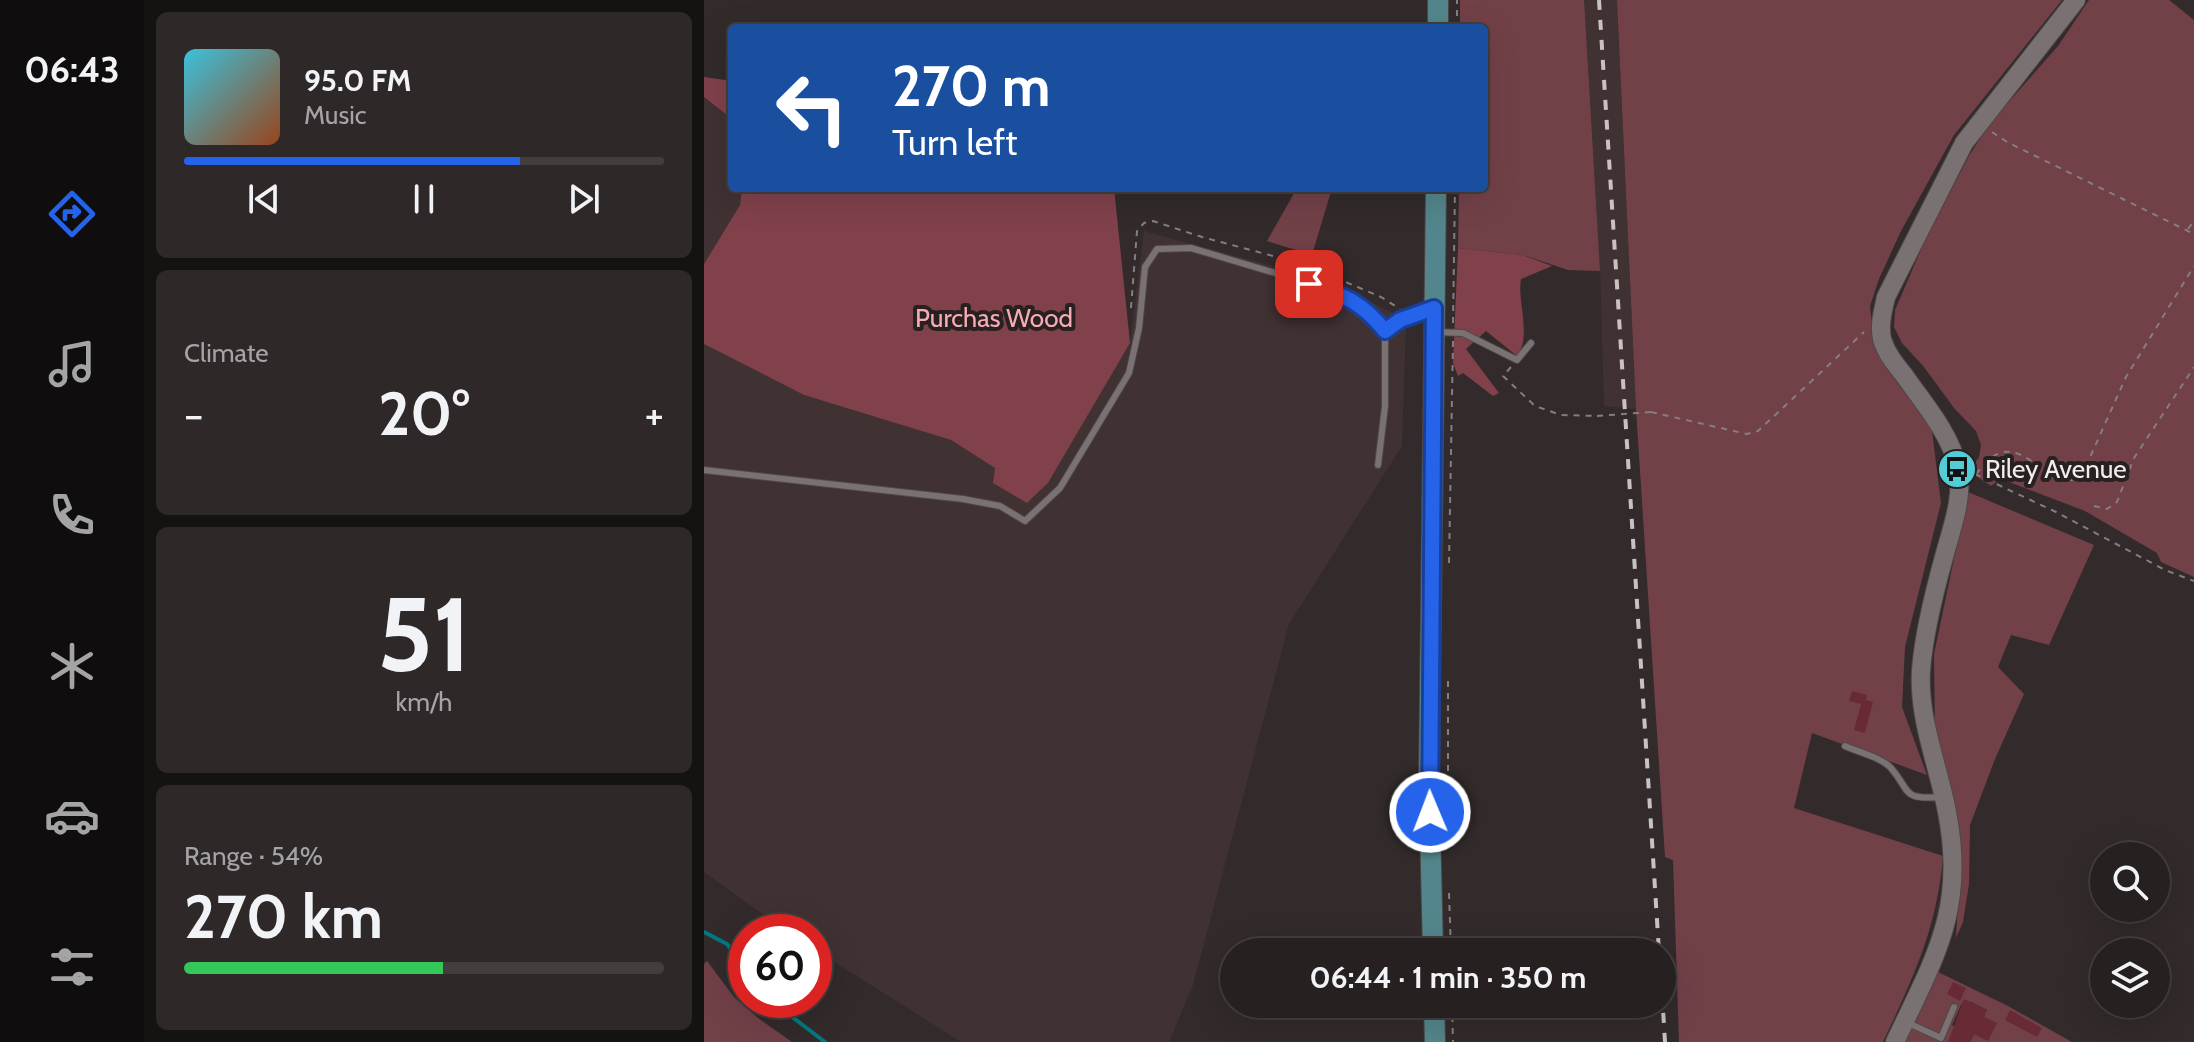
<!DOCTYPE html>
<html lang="en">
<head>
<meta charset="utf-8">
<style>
  body { margin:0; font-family:Cabin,sans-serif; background:#2e2829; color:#f1f3f6; height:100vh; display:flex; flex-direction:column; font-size:30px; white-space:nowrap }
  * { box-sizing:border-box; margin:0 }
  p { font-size:26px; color:#a4a3a5 }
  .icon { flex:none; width:44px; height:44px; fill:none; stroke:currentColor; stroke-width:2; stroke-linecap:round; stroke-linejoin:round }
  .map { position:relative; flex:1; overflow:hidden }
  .panel { display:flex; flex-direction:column; gap:12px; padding:12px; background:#151212; width:560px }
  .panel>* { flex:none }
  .banner { position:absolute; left:24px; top:24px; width:760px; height:168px; border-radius:8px; box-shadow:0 8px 32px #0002,0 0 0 2px #423e3e; background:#1a4fa0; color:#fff; overflow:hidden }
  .tools { position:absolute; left:1386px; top:842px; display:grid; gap:16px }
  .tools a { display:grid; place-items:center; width:80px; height:80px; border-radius:50%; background:#262020; box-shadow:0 8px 32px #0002,0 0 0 2px #423e3e; font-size:40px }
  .speed { position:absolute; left:24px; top:914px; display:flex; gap:16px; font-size:40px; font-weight:700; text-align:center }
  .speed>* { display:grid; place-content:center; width:104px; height:104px; border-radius:50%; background:#262020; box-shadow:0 8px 32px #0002,0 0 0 2px #423e3e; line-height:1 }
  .speed .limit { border:12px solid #d22; background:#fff; color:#111 }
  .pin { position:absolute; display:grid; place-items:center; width:68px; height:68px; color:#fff; margin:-34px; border-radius:16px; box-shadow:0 4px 12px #0006 }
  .me { position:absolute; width:88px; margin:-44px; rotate:359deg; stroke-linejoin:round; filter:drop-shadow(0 0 6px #0008) }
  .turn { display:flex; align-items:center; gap:28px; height:168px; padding:0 32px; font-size:36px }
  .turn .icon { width:104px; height:104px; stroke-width:2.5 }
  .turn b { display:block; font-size:56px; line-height:68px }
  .big { font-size:60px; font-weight:700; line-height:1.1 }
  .panel .card { flex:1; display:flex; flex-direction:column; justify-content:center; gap:12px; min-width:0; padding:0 28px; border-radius:12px; background:#2e2829 }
  .panel .dial { align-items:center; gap:0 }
  .dial b { font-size:104px; line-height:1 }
  .song { display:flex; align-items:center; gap:24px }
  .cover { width:96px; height:96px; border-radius:12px; background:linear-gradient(135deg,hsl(190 70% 55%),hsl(20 70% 35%)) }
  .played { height:8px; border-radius:4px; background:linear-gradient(90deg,#2563eb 70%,#423e3e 70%) }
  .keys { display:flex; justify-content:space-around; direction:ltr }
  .heat { display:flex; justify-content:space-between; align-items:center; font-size:44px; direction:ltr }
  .charge { height:12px; border-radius:6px; background:linear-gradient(90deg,#34c759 54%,#423e3e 0) }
  .trip { position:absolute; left:516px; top:938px; width:456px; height:80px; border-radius:40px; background:#262020; box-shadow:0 8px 32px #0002,0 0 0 2px #423e3e; font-weight:700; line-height:80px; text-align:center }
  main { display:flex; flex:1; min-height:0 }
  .tab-bar { display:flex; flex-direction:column; width:144px; justify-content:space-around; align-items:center; background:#0f0d0d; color:#a4a3a5 }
  .tab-bar .icon { width:56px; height:56px }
  .tab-bar .active { color:#2563eb }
  .tab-bar b { font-size:36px; color:#f1f3f6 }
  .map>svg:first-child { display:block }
</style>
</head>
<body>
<main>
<nav class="tab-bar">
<b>06:43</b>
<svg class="icon active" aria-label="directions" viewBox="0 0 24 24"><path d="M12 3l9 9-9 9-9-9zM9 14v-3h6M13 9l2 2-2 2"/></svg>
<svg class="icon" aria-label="music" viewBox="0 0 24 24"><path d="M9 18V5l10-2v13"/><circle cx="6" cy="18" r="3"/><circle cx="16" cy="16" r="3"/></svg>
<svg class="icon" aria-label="phone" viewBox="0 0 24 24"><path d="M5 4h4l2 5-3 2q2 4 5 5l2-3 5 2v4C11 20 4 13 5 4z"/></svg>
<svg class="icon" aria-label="climate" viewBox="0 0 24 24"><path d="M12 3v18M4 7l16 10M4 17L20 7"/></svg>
<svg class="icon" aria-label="car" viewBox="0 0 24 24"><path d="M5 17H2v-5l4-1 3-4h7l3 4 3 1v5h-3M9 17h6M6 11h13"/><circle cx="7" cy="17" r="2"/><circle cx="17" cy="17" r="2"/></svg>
<svg class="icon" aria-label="filters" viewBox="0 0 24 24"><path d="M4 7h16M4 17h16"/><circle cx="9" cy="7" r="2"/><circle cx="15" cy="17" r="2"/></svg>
</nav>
<section class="panel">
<div class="card">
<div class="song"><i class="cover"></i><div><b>95.0 FM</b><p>Music</p></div></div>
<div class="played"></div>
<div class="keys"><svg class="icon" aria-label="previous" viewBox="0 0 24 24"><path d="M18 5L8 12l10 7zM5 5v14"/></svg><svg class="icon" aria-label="pause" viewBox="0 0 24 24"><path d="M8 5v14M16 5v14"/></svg><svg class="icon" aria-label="next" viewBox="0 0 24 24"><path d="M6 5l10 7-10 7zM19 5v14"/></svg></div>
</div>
<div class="card"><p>Climate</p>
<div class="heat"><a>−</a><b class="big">20°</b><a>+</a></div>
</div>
<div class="card dial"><b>51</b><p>km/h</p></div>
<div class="card"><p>Range · 54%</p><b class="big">270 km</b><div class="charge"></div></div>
</section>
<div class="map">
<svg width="1490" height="1042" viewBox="0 0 1490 1042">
  <rect width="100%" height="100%" fill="#322a2b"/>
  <path fill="#403133" d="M879,0h34l19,409 -32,-3 -4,-135z
    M0,97l28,22v69h10l-2,17 -36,59z
    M440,231l181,49 70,34 11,12 -4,120 -113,178 -96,361 -24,57h-208l-147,-93v-17h-27l-83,-60v-528l100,51 147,45 45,28 31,35 21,-20 82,-140z"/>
  <path fill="#724148" d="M756,0h124l16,271 -32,-1 -45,-15 -65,-7 1,-60h25v-160h-24z
    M913,0h445l-108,135 -53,96 -22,48 -9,27 3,30 59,95 9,72 -36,144 -3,60 25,68 -115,-42 -18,75 149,48c-6,73 -30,122 -60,186h-204l-6,-182 -8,-3 -29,-448z
    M1385,0h80l25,20v557l-33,-15 -4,-9 -72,-42 -84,-32 -10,7 -22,-15 10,-14 2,-12 -5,-14 -22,-23 -30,-41 -22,-24 -8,-16 1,-17 31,-72 43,-82 21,-33 68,-77z
    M593,188h35l-20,67 -45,-14z
    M1264,492l126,53 -45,100 -38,-10 -13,32 26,27 -29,65 -25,66 -1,59 -6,38 -7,16 5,-90 -26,-108 -1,-86z
    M3,961l27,36 24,21 34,24h-88v-78z
    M1234,972l70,34 64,36h-102l4,-8 14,6 8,-16 -12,-7 3,-7 -16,-8 -9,1 -10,22 3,2 -1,15h-49z"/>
  <path fill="#80414b" d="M0,77l28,4v38l-28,-22z
    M38,188h372l16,155 -82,140 -21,20 -34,-20 2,-15 -44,-28 -147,-45 -100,-51v-80l36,-59z
    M754,248l65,7 29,11 -31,13c-4,23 11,57 -4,77l-31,-25 -20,18 33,44 -6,3 -30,-23 -5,3 -5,-13z"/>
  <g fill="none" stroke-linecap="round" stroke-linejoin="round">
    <path stroke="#047881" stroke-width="4" d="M0,932l23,12 19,26
      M66,1000l55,42"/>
  </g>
  <path fill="#682b36" d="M1148,691l15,4 -1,5 7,2 -8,31 -11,-3 7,-26 -12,-3z
    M1249,982l13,6 -6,13 -13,-7z
    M1260,999l23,11 -3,7 13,6 -9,18 -14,-7 -4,8h-22z
    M1306,1010l32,18 -5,9 -32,-17z"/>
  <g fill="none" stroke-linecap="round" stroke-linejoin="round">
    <defs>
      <path id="service" d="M732,332l27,1 54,27 14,-17
        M674,465l7,-59v-75l15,-11 30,-11
        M0,470l259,29 37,7 25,15 35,-33 69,-115 10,-45 6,-61 12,-18 34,-1 148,44 30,19 16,20
        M1141,746c13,6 36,11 46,22 20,23 10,32 49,29
        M1202,1022l35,16 13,-31"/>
      <path id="secondary" d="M1191,1042c40,-85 71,-133 52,-230 -9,-48 -29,-93 -26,-142 3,-38 13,-77 23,-113 7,-27 20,-60 14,-89 -8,-35 -34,-64 -54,-93 -9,-11 -18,-22 -22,-36 -3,-15 1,-28 4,-42l78,-154 112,-143"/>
      <path id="primary" d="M734,28v-28
        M729,952l-4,-169 7,-595
        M730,1004l1,38"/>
    </defs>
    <use href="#service" stroke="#4e4748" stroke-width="8"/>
    <use href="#secondary" stroke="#4e4748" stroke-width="20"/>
    <use href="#primary" stroke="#4e4748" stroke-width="22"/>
    <path stroke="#857e7f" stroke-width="2" stroke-dasharray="6 6" stroke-linecap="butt" d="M753,28v-28
      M1288,132l15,10 187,92
      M1484,229l6,-8
      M427,308l6,-77 7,-8 9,-2 49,16 101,27 78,33 19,12
      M749,323l2,-135
      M807,367l-8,9 32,30 26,9 36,1
      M947,412l96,22 11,-3 106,-99
      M1271,474l81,38 109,58 29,11
      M1272,474c7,-8 13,-17 24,-21 31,-10 53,44 82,22l44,-98 68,-111
      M1390,506l13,3 10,-7 17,-44 60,-91
      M745,563l4,-222
      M744,681v162
      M745,893l2,59
      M748,1004l1,38"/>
    <use href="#service" stroke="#7a7172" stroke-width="6"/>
    <use href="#secondary" stroke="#7a7172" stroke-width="18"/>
    <use href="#primary" stroke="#53868c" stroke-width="20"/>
    <path stroke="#c8c2c2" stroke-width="4" stroke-dasharray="10 10" stroke-linecap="butt" d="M895,0l60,952
      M958,993l3,49"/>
    <path stroke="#857e7f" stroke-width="2" stroke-dasharray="6 6" stroke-linecap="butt" d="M893,416l54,-4"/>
  </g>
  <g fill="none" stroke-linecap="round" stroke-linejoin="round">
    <defs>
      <path id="route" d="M605,284c34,10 54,19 76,47l15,-11 34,-12 -4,504"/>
    </defs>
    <use href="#route" stroke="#184099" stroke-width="20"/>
    <use href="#route" stroke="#2563eb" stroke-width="14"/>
  </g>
  <defs>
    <symbol id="bus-disc" viewBox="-11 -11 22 22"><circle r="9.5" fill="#52ccd6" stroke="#282121"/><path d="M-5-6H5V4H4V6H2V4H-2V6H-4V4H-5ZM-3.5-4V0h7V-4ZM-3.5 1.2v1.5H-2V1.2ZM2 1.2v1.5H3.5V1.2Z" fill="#111"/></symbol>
  </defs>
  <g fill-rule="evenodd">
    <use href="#bus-disc" x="1231" y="447" width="44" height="44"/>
  </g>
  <g text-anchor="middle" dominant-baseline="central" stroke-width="8" stroke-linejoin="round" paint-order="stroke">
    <g font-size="26" fill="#faaab4" stroke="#282121">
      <text x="290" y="318">Purchas Wood</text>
    </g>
    <g font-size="26" fill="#f2eded" stroke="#282121" text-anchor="start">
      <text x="1281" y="469">Riley Avenue</text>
    </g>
  </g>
</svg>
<div class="tools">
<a><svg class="icon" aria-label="search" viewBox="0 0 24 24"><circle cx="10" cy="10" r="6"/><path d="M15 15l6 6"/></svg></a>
<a><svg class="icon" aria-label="layers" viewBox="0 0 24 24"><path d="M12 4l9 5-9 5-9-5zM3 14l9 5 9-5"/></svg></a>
</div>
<div class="speed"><div class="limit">60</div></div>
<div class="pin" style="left:605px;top:284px;background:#d93025"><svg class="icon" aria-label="arrive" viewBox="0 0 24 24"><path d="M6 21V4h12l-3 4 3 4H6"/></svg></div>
<svg class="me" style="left:726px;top:812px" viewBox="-20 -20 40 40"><circle r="17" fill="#2563eb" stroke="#fff" stroke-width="3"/><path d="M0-11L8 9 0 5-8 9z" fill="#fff"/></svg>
<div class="trip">06:44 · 1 min · 350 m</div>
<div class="banner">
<div class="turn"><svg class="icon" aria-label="left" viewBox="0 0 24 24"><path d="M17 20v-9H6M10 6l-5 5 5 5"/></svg><div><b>270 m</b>Turn left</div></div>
</div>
</div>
</main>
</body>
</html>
